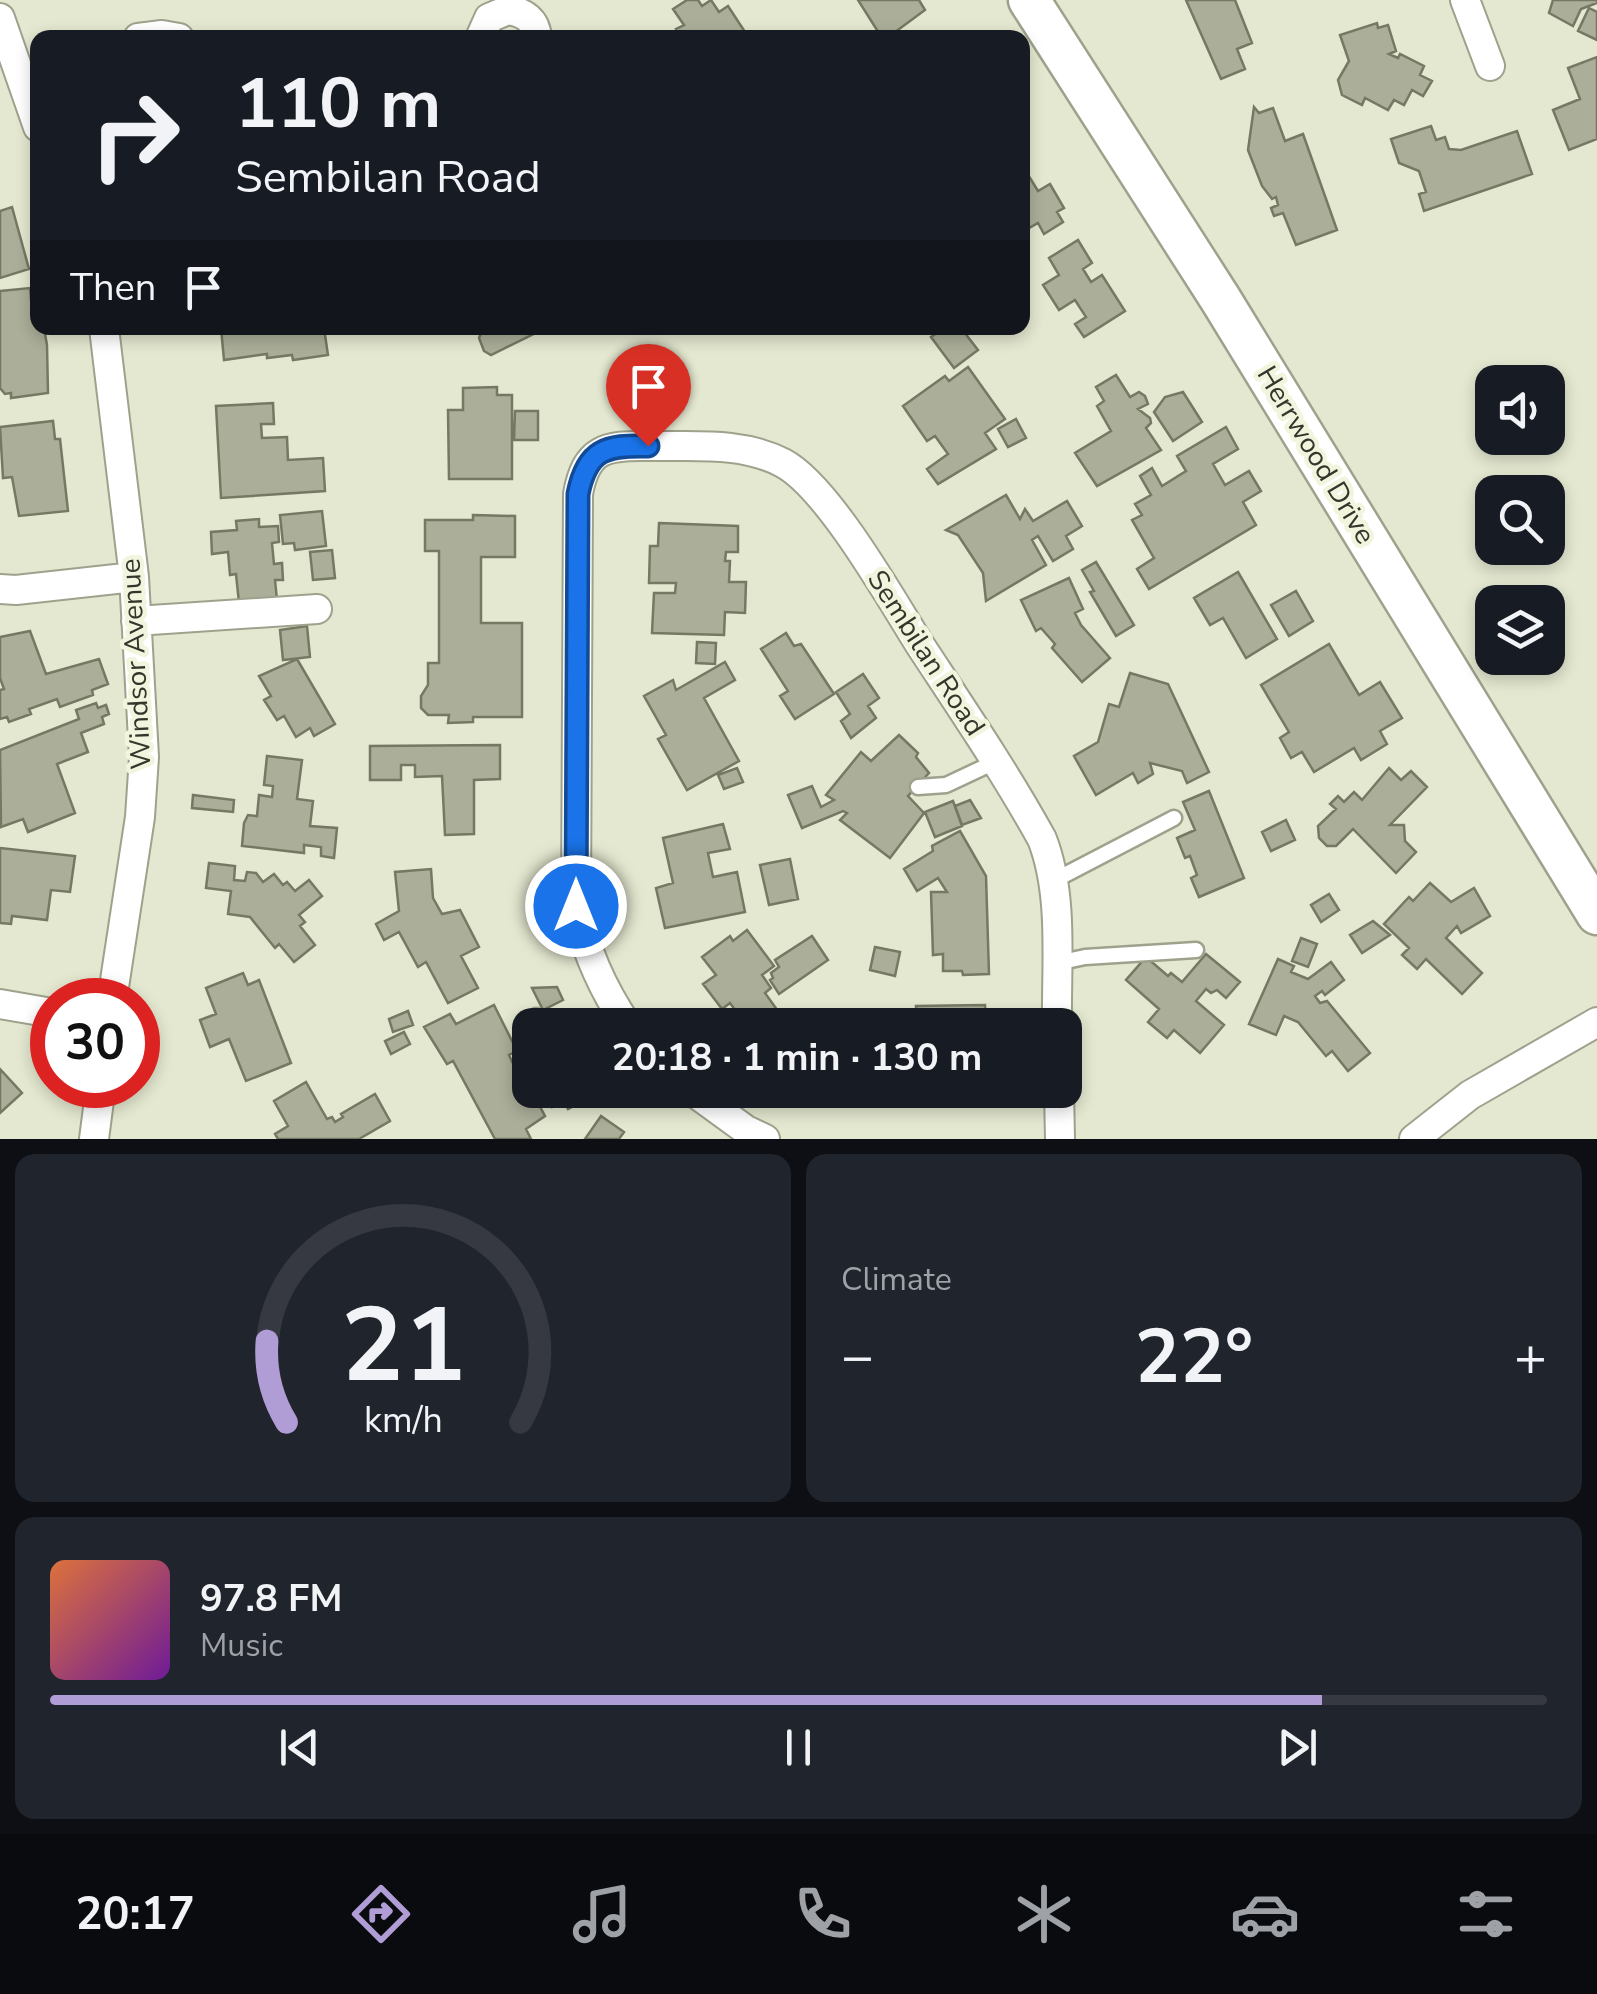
<!DOCTYPE html>
<html lang="en">
<head>
<meta charset="utf-8">
<style>
  body { margin:0; font-family:"Nunito Sans",sans-serif; background:#20242c; color:#f1f3f6; height:100vh; display:flex; flex-direction:column; font-size:38px; white-space:nowrap }
  * { box-sizing:border-box; margin:0 }
  p { font-size:32px; color:#9ea1a6 }
  .icon { flex:none; width:55px; height:55px; fill:none; stroke:currentColor; stroke-width:2; stroke-linecap:round; stroke-linejoin:round }
  .map { position:relative; height:1139px; overflow:hidden }
  .side { display:flex; flex-direction:column; gap:15px; padding:15px; background:#0d0f14; flex:1 }
  .side>* { flex:none }
  .top-card { position:absolute; left:30px; top:30px; width:1000px; height:305px; border-radius:20px; box-shadow:0 5px 15px #0003; background:#171b24; color:#f1f3f6; overflow:hidden }
  .fabs { position:absolute; left:1475px; top:365px; display:grid; gap:20px }
  .fabs a { display:grid; place-items:center; width:90px; height:90px; border-radius:20px; background:#171b24; box-shadow:0 5px 15px #0003; font-size:50px }
  .speed { position:absolute; left:30px; top:978px; display:flex; gap:20px; font-size:50px; font-weight:700; text-align:center }
  .speed>* { display:grid; place-content:center; width:130px; height:130px; border-radius:50%; background:#171b24; box-shadow:0 5px 15px #0003; line-height:1 }
  .speed .limit { border:15px solid #d22; background:#fff; color:#111 }
  .pin { position:absolute; display:grid; place-items:center; width:85px; height:85px; color:#fff; margin:-102px -42px; border-radius:50% 50% 50% 0; rotate:-45deg; box-shadow:0 0 10px #0007 }
  .pin .icon { rotate:45deg }
  .me { position:absolute; width:110px; margin:-55px; rotate:0deg; stroke-linejoin:round; filter:drop-shadow(0 0 8px #0008) }
  .turn { display:flex; align-items:center; gap:35px; height:210px; padding:0 40px; font-size:45px }
  .turn .icon { width:130px; height:130px; stroke-width:2.5 }
  .turn b { display:block; font-size:70px; line-height:85px }
  .then { display:flex; align-items:center; height:95px; padding:0 40px; background:#0003; gap:20px; font-size:38px }
  .big { font-size:75px; font-weight:700; line-height:1.1 }
  .side .tile { flex:1; display:flex; flex-direction:column; justify-content:center; gap:15px; min-width:0; padding:0 35px; border-radius:20px; background:#20242c }
  .side .dial { align-items:center; gap:0 }
  .dial svg { height:260px; overflow:visible; fill:none; stroke:#363941; stroke-width:7; stroke-linecap:round; text-anchor:middle }
  .dial text { fill:#f1f3f6; stroke:none }
  .song { display:flex; align-items:center; gap:30px }
  .cover { width:120px; height:120px; border-radius:15px; background:linear-gradient(135deg,hsl(20 70% 55%),hsl(280 70% 35%)) }
  .played { height:10px; border-radius:5px; background:linear-gradient(90deg,#b09dd5 85%,#363941 85%) }
  .keys { display:flex; justify-content:space-around; direction:ltr }
  .heat { display:flex; justify-content:space-between; align-items:center; font-size:55px; direction:ltr }
  .side .tiles { flex:1; display:grid; gap:15px; grid-template-columns:1fr 1fr }
  .tile:last-child { grid-column:span 2 }
  .trip { position:absolute; left:512px; top:1008px; width:570px; height:100px; border-radius:20px; background:#171b24; box-shadow:0 5px 15px #0003; font-weight:700; line-height:100px; text-align:center }
  .dock { display:flex; height:160px; justify-content:space-around; align-items:center; background:#090b0e; color:#9ea1a6 }
  .dock .icon { width:70px; height:70px }
  .dock .on { color:#b09dd5 }
  .dock b { font-size:45px; color:#f1f3f6 }
  .map>svg:first-child { display:block }
</style>
</head>
<body>
<div class="map">
<svg width="1597" height="1139" viewBox="0 0 1597 1139">
  <rect width="100%" height="100%" fill="#e4e8d0"/>
  <path fill="#abaf99" stroke="#757863" stroke-width="2.5" d="M687,0h11l4,6 9,-6 8,12 9,-6 21,32h-68l-5,-9 8,-4 -11,-16z
    M858,0h61l6,10 -38,28h-5z
    M1186,0h49l17,43 -15,6 8,20 -24,10z
    M1553,0h44v3l-16,6 -8,17 -24,-13z
    M1589,8l8,4v28l-19,-9z
    M1377,23l1,5 10,-3 8,26 -7,3 9,4 2,-4 24,12 -4,9 12,6 -9,15 -11,-6 -8,15 -10,-5 -6,10 -23,-12 -3,7 -20,-10 -4,-15 11,-19 -9,-26z
    M1597,57v82l-28,11 -16,-40 27,-11 -12,-31z
    M1254,107l5,6 14,-5 12,33 18,-7 34,96 -41,15 -13,-32 -9,3 -3,-8 7,-3 -2,-8 -4,2 -10,-13 -14,-36z
    M1431,126l5,14 9,-3 4,12 12,1 56,-19 15,43 -108,37 -5,-17 7,-2 -7,-21 -20,-8 -8,-24z
    M1022,165l16,26 12,-7 14,24 -7,4 6,10 -19,12 -6,-11 -16,9z
    M12,207l17,62 -29,9v-67z
    M1078,240l14,23 -9,6 8,13 11,-7 23,36 -41,26 -9,-13 11,-7 -11,-17 -16,10 -16,-25 16,-10 -10,-17z
    M30,288l1,12 7,9v19h6l3,17 1,48 -37,5v-5l-6,1 -5,-6v-97z
    M221,328h103l4,27 -35,5 -1,-5 -25,3v-4l-43,6z
    M492,328h54l-55,27 -7,-4 -5,-13 2,-5z
    M944,328h17l17,22 -24,18 -23,-31z
    M968,367l37,52 -20,14 11,16 -58,35 -11,-15 21,-15 -13,-18 -8,5 -24,-35 42,-30 4,5z
    M1116,375l14,22 9,-5 6,4 3,8 -10,5 12,9 1,5 -5,5 15,22 -64,36 -22,-33 36,-22 -14,-25 7,-5 -8,-14z
    M497,387v8h15v84h-63l-1,-69h15v-22z
    M1183,392l19,30 -29,19 -19,-29 11,-15z
    M273,403l1,21h-13l1,14 25,-1 1,23 35,-2 2,33 -104,7 -5,-92z
    M515,411h23v29h-24z
    M1016,419l10,19 -18,9 -10,-18z
    M53,421l2,18h5l8,72 -49,5 -7,-39 -9,1 -3,-51z
    M1226,427l12,22 -25,15 12,21 24,-14 12,20 -18,11 13,23 -107,64 -12,-20 17,-11 -22,-38 10,-5 -7,-11 16,-9 -11,-19 12,-8 10,18 24,-15 -9,-15z
    M1006,495l14,24 5,-10 8,12 34,-20 15,25 -16,10 7,13 -20,12 -15,-25 -6,4 14,25 -60,36 -3,-28 -25,-38 -12,-5z
    M322,511l4,35 -31,4 -1,-7 -11,1 -3,-29z
    M473,515l42,1v41h-34v66h41v94h-49v5l-25,1 1,-8h-21l-7,-7v-12l7,-11v-22h11v-112h-14v-31h48z
    M259,519v8l19,-1 1,16 -7,1 2,21 8,-1 1,17h-8l2,20 -38,3 -3,-29 -6,1 -2,-23 -16,2 -1,-22 26,-2 -1,-9z
    M659,523l79,3v26h-12l-1,9h5l-1,21h17l-1,31 -20,-1 -1,23 -72,-2 2,-40h21l1,-10h-27l1,-37h8z
    M332,550l3,28 -22,2 -3,-28z
    M1096,562l38,63 -18,11 -26,-44 4,-1 -12,-21z
    M1238,572l39,67 -31,19 -23,-40 -13,7 -16,-27z
    M1069,578l14,31 -8,4 6,12 29,33 -28,24 -30,-34 3,-4 -14,-16 -5,3 -15,-31z
    M1296,591l17,30 -24,15 -18,-31z
    M307,626l3,31 -27,3 -3,-30z
    M30,631l16,43 53,-15 9,25 -16,6 1,5 -33,12 -3,-8 -28,10 2,5 -22,8 -2,-5 -7,2v-29l4,-1 -4,-11v-41z
    M786,633l8,13 7,-2 33,50 -39,25 -15,-23 8,-5 -27,-42z
    M697,642l19,1 -1,21 -19,-1z
    M1329,644l30,51 21,-13 22,36 -22,13 7,13 -26,16 -7,-12 -40,24 -12,-20 -11,6 -11,-20 9,-6 -28,-47z
    M297,659l38,65 -21,12 -4,-8 -14,9 -12,-21 -7,4 -13,-20 7,-4 -12,-20z
    M725,662l10,18 -31,18 35,63 -52,29 -29,-51 8,-4 -22,-39 29,-16 3,10z
    M1130,673l38,11 41,88 -22,11 -5,-12 -32,-8 3,11 -15,9 -5,-10 -37,22 -22,-39 24,-14 11,-38 10,3z
    M863,674l16,24 -11,8 8,12 -25,20 -10,-17 9,-7 -14,-22z
    M96,703l2,5 8,-3 3,9 -7,3 2,7 -23,9 7,19 -31,12 18,49 -47,19 -5,-13 -22,8 -1,-77 79,-31 -3,-9z
    M899,735l19,18 -2,4 13,16 -21,23 16,17 -34,45 -50,-38 7,-7 -4,-2 -41,17 -14,-33 24,-9 9,21 13,-7 -8,-5 35,-43 10,9z
    M500,745v34l-26,1v54l-29,1 -3,-59 -27,1v-12h-14v15h-31v-34z
    M267,756l35,4 -5,39 16,2 -3,25 27,2 -3,30 -13,-2v-9l-17,-2v8l-62,-7 2,-23 4,-8 9,1 2,-21 13,2 1,-11 -9,-1z
    M737,768l6,14 -19,7 -6,-14z
    M1389,768l12,12 10,-9 16,16 -37,38h14l1,16 11,11 -20,21 -43,-44 -17,17h-9l-8,-8 -1,-12 18,-17 -6,-5 8,-8 6,6 10,-10 8,8z
    M1209,791l35,87 -45,19 -8,-19 6,-3 -7,-19 -5,2 -8,-20 18,-8 -12,-28z
    M193,795l41,5 -1,12 -41,-4z
    M970,800l11,18 -19,7 -7,-19z
    M953,801l9,25 -27,11 -10,-25z
    M1286,820l9,20 -24,11 -9,-19z
    M723,824l7,25 -22,4 5,24 24,-5 8,40 -80,16 -9,-40 17,-5 -10,-45z
    M960,831l26,45 3,98 -26,1 -1,-4h-19v-17l-10,1 -2,-63h16l-9,-14 -21,13 -13,-22 29,-18 -1,-5z
    M0,848l75,8 -5,36 -19,-2 -4,30 -35,-4 -1,8 -11,-1z
    M790,859l8,40 -29,6 -9,-40z
    M209,863l26,3 -1,14 11,1 2,-9 9,1 7,9 11,-8 9,11 4,-3 8,9 14,-11 13,16 -23,19 6,7 -5,4 15,19 -21,17 -15,-18 -4,4 -25,-31 -22,-3 3,-23 -25,-3z
    M431,869l2,29 9,16 18,-4 19,37 -18,9 17,32 -30,15 -22,-41 -8,5 -19,-35 -15,8 -8,-16 23,-13 -4,-39z
    M1430,883l21,19 23,-14 16,28 -29,17 -4,-7 -11,12 36,35 -20,21 -36,-35 -9,10 -15,-14 7,-7 -25,-24 25,-27 4,4z
    M1329,894l10,16 -18,12 -10,-17z
    M1373,921l17,14 -28,18 -12,-18z
    M747,930l27,36 -12,9 9,13 -6,5 23,32h-42l-16,-22 -8,6 -19,-25 13,-9 -14,-18 28,-21 3,5z
    M812,936l16,24 -49,34 -9,-14 3,-2 -2,-5 8,-6 -4,-7z
    M1301,938l16,6 -9,23 -16,-6z
    M875,947l25,5 -5,24 -25,-6z
    M1206,954l34,28 -14,16 -9,-8 -6,3 -5,-4 -10,12 28,24 -24,28 -26,-23 -7,8 -19,-16 11,-13 -33,-29 20,-23 22,19 3,-3 11,9z
    M1278,959l16,7 -3,6 17,7 23,-17 13,18 -19,15 -3,-4 -7,5 5,7 7,-2 43,52 -22,18 -16,-20 -6,5 -28,-34 -14,-6 -8,19 -27,-11z
    M243,973l5,12 11,-5 32,83 -45,18 -17,-42 -19,8 -10,-27 16,-6 -10,-26z
    M557,987l6,13 -20,10 -11,-22z
    M494,1005l23,46 -8,4 6,13 7,-4 8,16v10l7,3 52,-3 3,6 -24,13 -4,-8 -12,6 -6,-11 -9,5 8,15 -19,13 5,10h-36l-42,-78 -6,3 -23,-37 26,-13 6,10z
    M985,1005l1,20h-69l-1,-19z
    M408,1011l5,14 -20,7 -4,-13z
    M404,1032l6,12 -19,10 -6,-13z
    M0,1069l22,24 -22,20z
    M306,1082l21,37 5,-2 3,5 8,-5 -2,-3 34,-20 15,27 -31,18h-81l-3,-5 13,-8 -14,-25z
    M601,1116l23,16 -5,7h-34z"/>
  <g fill="none" stroke-linecap="round" stroke-linejoin="round">
    <defs>
      <path id="lane" d="M918,787l28,-2 49,-23
        M1053,881l121,-63
        M1057,963l28,-6 111,-7
        M536,1016l15,9"/>
      <path id="street" d="M1465,0l25,66
        M0,18l38,109
        M138,38l24,-3 17,3
        M480,38l9,-20 19,-8c16,2 28,10 29,28
        M104,328l30,249 10,180 -4,60 -28,183
        M0,589l16,1 118,-13
        M136,621l181,-12
        M0,1004l52,9
        M627,1025c-25,-37 -42,-75 -51,-119l2,-412c8,-45 27,-49 70,-48 45,1 93,-5 135,17 45,24 108,136 137,182 42,64 85,127 122,194 22,56 14,126 15,186
        M691,1090l55,40 19,9
        M1059,1090l1,49
        M94,1139l7,-54
        M1414,1139l56,-44 127,-73"/>
      <path id="secondary" d="M1029,0l192,300 376,614"/>
    </defs>
    <use href="#lane" stroke="#9ea28c" stroke-width="19"/>
    <use href="#street" stroke="#9ea28c" stroke-width="32"/>
    <use href="#secondary" stroke="#9ea28c" stroke-width="45"/>
    <use href="#lane" stroke="#fff" stroke-width="14"/>
    <use href="#street" stroke="#fff" stroke-width="28"/>
    <use href="#secondary" stroke="#fff" stroke-width="40"/>
  </g>
  <g fill="none" stroke-linecap="round" stroke-linejoin="round">
    <defs>
      <path id="route" d="M576,906l2,-412c9,-45 28,-49 70,-48"/>
    </defs>
    <use href="#route" stroke="#114b97" stroke-width="25"/>
    <use href="#route" stroke="#1a73e8" stroke-width="18"/>
  </g>
  <g text-anchor="middle" dominant-baseline="central" stroke-width="9" stroke-linejoin="round" paint-order="stroke">
    <g font-size="28" fill="#34362c" stroke="#f1f5dd">
      <text transform="translate(1316 455) rotate(59)">Herrwood Drive</text>
      <text transform="translate(926 653) rotate(57)">Sembilan Road</text>
      <text transform="translate(136 664) rotate(-93)">Windsor Avenue</text>
    </g>
  </g>
</svg>
<div class="fabs">
<a><svg class="icon" aria-label="sound" viewBox="0 0 24 24"><path d="M4 9h4l5-4v14l-5-4H4zM17 9q2 3 0 6"/></svg></a>
<a><svg class="icon" aria-label="search" viewBox="0 0 24 24"><circle cx="10" cy="10" r="6"/><path d="M15 15l6 6"/></svg></a>
<a><svg class="icon" aria-label="layers" viewBox="0 0 24 24"><path d="M12 4l9 5-9 5-9-5zM3 14l9 5 9-5"/></svg></a>
</div>
<div class="speed"><div class="limit">30</div></div>
<div class="pin" style="left:648px;top:446px;background:#d93025"><svg class="icon" aria-label="arrive" viewBox="0 0 24 24"><path d="M6 21V4h12l-3 4 3 4H6"/></svg></div>
<svg class="me" style="left:576px;top:906px" viewBox="-20 -20 40 40"><circle r="17" fill="#1a73e8" stroke="#fff" stroke-width="3"/><path d="M0-11L8 9 0 5-8 9z" fill="#fff"/></svg>
<div class="trip">20:18 · 1 min · 130 m</div>
<div class="top-card">
<div class="turn"><svg class="icon" aria-label="right" viewBox="0 0 24 24"><path d="M7 20v-9h11M14 6l5 5-5 5"/></svg><div><b>110 m</b>Sembilan Road</div></div>
<div class="then">Then<svg class="icon" aria-label="arrive" viewBox="0 0 24 24"><path d="M6 21V4h12l-3 4 3 4H6"/></svg></div>
</div>
</div>
<section class="side">
<div class="tiles">
<div class="tile dial"><svg viewBox="0 0 100 80">
<path d="M14 69A42 42 0 1 1 86 69"/>
<path d="M14 69A42 42 0 0 1 8 44" stroke="#b09dd5"/>
<text x="50" y="56" font-size="32" font-weight="700">21</text>
<text x="50" y="72" font-size="11">km/h</text>
</svg></div>
<div class="tile"><p>Climate</p>
<div class="heat"><a>−</a><b class="big">22°</b><a>+</a></div>
</div>
<div class="tile">
<div class="song"><i class="cover"></i><div><b>97.8 FM</b><p>Music</p></div></div>
<div class="played"></div>
<div class="keys"><svg class="icon" aria-label="previous" viewBox="0 0 24 24"><path d="M18 5L8 12l10 7zM5 5v14"/></svg><svg class="icon" aria-label="pause" viewBox="0 0 24 24"><path d="M8 5v14M16 5v14"/></svg><svg class="icon" aria-label="next" viewBox="0 0 24 24"><path d="M6 5l10 7-10 7zM19 5v14"/></svg></div>
</div>
</div>
</section>
<nav class="dock">
<b>20:17</b>
<svg class="icon on" aria-label="directions" viewBox="0 0 24 24"><path d="M12 3l9 9-9 9-9-9zM9 14v-3h6M13 9l2 2-2 2"/></svg>
<svg class="icon" aria-label="music" viewBox="0 0 24 24"><path d="M9 18V5l10-2v13"/><circle cx="6" cy="18" r="3"/><circle cx="16" cy="16" r="3"/></svg>
<svg class="icon" aria-label="phone" viewBox="0 0 24 24"><path d="M5 4h4l2 5-3 2q2 4 5 5l2-3 5 2v4C11 20 4 13 5 4z"/></svg>
<svg class="icon" aria-label="climate" viewBox="0 0 24 24"><path d="M12 3v18M4 7l16 10M4 17L20 7"/></svg>
<svg class="icon" aria-label="car" viewBox="0 0 24 24"><path d="M5 17H2v-5l4-1 3-4h7l3 4 3 1v5h-3M9 17h6M6 11h13"/><circle cx="7" cy="17" r="2"/><circle cx="17" cy="17" r="2"/></svg>
<svg class="icon" aria-label="filters" viewBox="0 0 24 24"><path d="M4 7h16M4 17h16"/><circle cx="9" cy="7" r="2"/><circle cx="15" cy="17" r="2"/></svg>
</nav>
</body>
</html>
